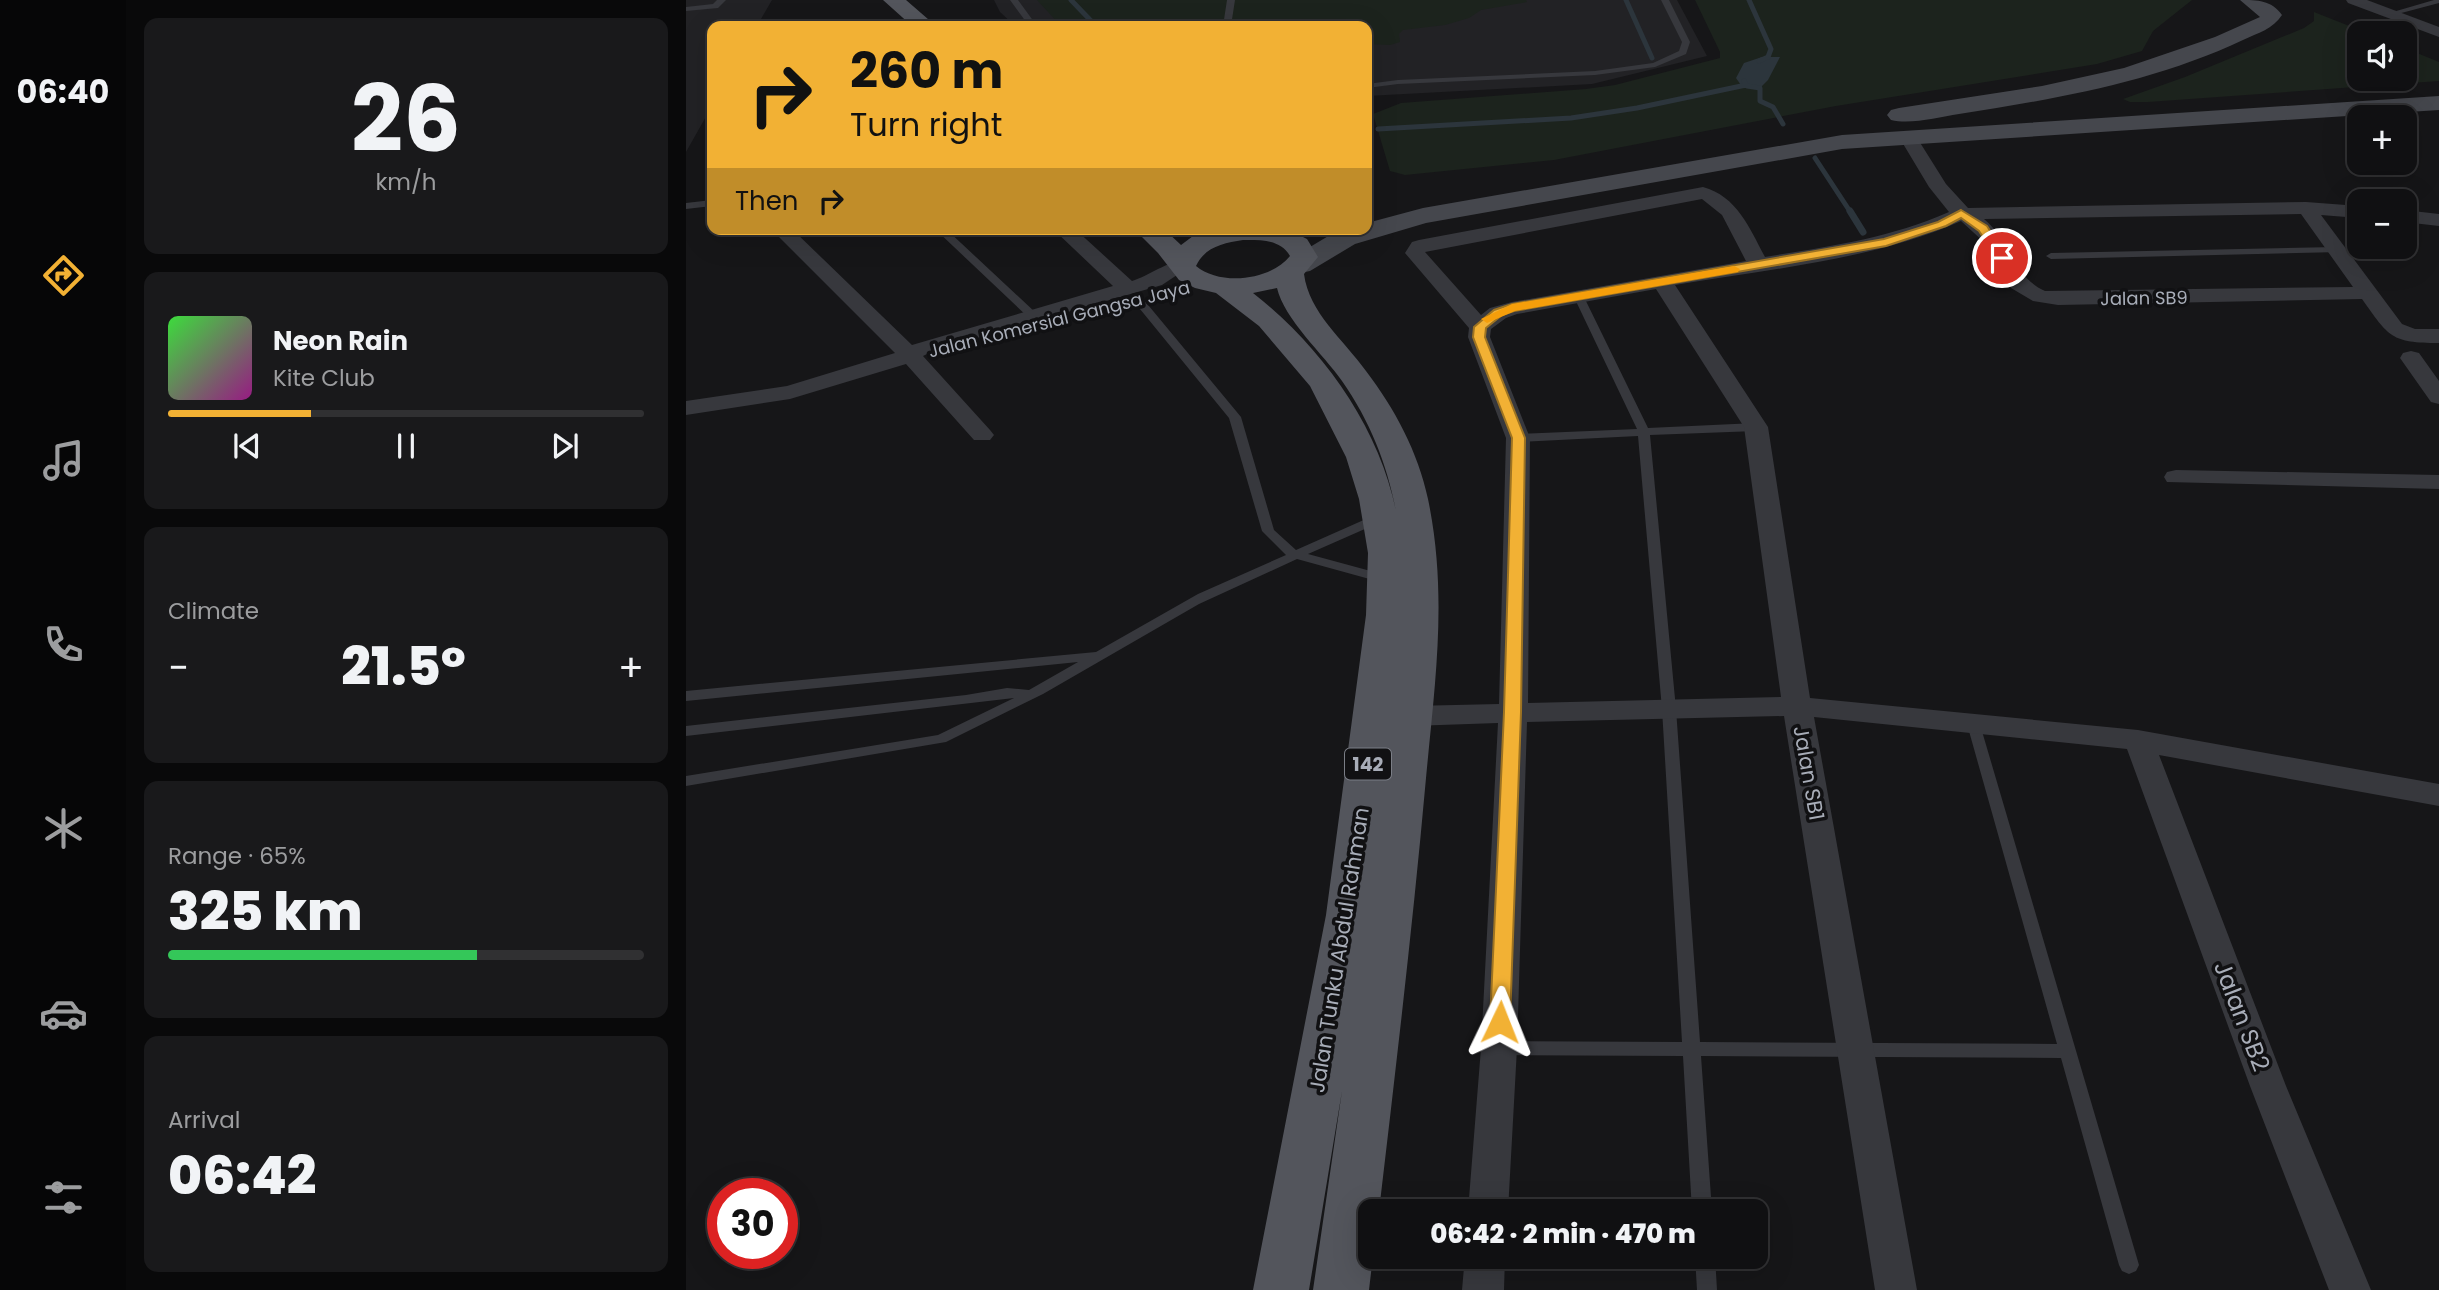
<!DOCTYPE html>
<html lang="en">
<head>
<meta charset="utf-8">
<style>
  body { margin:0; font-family:Poppins,sans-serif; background:#19191b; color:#f1f3f6; height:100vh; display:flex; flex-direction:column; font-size:26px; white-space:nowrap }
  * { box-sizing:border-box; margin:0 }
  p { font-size:23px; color:#9c9d9f }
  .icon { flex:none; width:38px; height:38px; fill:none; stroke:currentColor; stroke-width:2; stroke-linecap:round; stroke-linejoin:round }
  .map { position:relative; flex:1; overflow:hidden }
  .sheet { display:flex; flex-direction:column; gap:18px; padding:18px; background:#09090a; width:560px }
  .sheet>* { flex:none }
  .top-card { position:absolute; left:21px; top:21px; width:665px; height:214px; border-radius:14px; box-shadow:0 7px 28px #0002,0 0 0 2px #303032; background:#f2b134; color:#111; overflow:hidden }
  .buttons { position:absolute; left:1661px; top:21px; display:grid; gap:14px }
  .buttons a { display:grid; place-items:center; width:70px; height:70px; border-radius:14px; background:#101012; box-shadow:0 7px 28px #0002,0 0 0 2px #303032; font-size:35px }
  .speed { position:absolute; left:21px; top:1178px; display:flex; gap:14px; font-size:35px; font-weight:700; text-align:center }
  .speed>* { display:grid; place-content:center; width:91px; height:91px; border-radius:50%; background:#101012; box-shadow:0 7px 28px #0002,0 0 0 2px #303032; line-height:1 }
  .speed .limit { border:10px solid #d22; background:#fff; color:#111 }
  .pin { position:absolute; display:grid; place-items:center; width:60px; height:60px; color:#fff; margin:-30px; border:4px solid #fff; border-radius:50%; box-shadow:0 2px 7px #0007 }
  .me { position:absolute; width:77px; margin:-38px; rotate:2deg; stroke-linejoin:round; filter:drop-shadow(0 0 5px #0008) }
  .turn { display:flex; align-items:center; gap:24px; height:147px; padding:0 28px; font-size:32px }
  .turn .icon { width:91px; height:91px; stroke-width:2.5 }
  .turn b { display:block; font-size:49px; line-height:60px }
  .then { display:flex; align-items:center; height:66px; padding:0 28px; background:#0003; gap:14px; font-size:26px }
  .big { font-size:52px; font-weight:800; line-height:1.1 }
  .sheet .widget { flex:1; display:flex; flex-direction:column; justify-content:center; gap:10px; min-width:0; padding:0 24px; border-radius:14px; background:#19191b }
  .sheet .dial { align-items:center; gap:0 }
  .dial b { font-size:91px; line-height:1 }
  .song { display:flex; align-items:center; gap:21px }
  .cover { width:84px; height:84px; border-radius:10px; background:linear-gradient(135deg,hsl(120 70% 55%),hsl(310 70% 35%)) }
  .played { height:7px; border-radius:4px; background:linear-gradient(90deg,#f2b134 30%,#303032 30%) }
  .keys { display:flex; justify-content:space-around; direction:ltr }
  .heat { display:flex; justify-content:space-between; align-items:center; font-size:38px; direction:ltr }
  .charge { height:10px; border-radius:5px; background:linear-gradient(90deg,#34c759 65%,#303032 0) }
  .trip { position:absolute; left:672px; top:1199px; width:410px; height:70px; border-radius:14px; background:#101012; box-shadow:0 7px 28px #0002,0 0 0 2px #303032; font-weight:800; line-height:70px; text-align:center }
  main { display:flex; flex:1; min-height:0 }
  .dock { display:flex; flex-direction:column; width:126px; justify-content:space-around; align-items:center; background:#060607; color:#9c9d9f }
  .dock .icon { width:49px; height:49px }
  .dock .current { color:#f2b134 }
  .dock b { font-size:32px; color:#f1f3f6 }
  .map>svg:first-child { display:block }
</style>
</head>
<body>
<main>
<nav class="dock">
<b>06:40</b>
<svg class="icon current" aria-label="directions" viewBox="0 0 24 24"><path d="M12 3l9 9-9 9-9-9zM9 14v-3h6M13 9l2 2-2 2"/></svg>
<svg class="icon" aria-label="music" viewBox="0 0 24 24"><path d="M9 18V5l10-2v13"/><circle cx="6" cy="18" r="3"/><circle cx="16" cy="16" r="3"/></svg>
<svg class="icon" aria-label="phone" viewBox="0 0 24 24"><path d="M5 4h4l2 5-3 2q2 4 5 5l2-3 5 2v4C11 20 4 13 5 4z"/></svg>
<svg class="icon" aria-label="climate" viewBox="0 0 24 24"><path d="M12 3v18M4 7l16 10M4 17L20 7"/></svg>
<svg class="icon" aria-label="car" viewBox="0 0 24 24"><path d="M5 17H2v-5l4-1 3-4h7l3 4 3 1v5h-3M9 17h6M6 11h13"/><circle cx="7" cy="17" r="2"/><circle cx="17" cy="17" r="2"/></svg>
<svg class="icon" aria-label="filters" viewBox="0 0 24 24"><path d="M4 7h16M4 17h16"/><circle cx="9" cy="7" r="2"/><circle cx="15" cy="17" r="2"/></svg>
</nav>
<section class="sheet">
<div class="widget dial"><b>26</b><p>km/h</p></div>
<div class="widget">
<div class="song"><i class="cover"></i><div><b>Neon Rain</b><p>Kite Club</p></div></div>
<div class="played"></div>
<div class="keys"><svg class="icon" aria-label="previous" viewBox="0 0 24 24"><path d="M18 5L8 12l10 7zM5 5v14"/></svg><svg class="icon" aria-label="pause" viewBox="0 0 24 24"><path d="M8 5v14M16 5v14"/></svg><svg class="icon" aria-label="next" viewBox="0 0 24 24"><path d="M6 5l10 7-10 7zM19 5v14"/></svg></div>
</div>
<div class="widget"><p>Climate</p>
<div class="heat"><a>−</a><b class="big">21.5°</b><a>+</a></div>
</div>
<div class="widget"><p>Range · 65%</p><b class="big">325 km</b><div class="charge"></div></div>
<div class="widget"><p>Arrival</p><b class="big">06:42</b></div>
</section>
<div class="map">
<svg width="1753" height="1290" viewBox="0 0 1753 1290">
  <rect width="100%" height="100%" fill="#161618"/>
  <path fill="#222225" d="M0,0h86l-15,26h-45v80l-26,46z
    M308,0h683l30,56 -115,28 -225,12v-70h-352l-15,-14z"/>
  <path fill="#1c231d" d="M351,0h489l1,2 -46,8 -12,8 -24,7 -42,5 -4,4 1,8 -10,3 -23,-1v-18h-306z
    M1009,0h497l-39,31 -11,20 -45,13 -261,42 -282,54 -149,15 -15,-4 -17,-57 28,-11 185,-14 29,-4 105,-27v-6z
    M1628,12l53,21h-8v46h45l1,-31 34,14v19l-291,21h-18l-7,-3 62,-22 119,-49 10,-7z"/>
  <path fill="#2c353c" d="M1076,57h18l-12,23 -7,7 -18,1 -7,-10 8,-15z"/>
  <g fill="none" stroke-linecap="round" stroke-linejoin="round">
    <path stroke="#2c353c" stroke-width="5" d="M385,0l25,26
      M940,0l26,58
      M1063,0l22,49 -3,8 -9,4
      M1061,86l13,2v13l13,6 10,17
      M692,129l193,-11 66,-10 109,-23 -2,-4
      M1129,158l36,55"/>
    <path stroke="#2c353c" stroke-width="7" d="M1164,211l13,21"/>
    <path fill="#37383d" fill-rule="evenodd" d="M31,0h9l-8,8 -32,3v-4l27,-3z
      M324,0h8l19,26h-8z
      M541,0h8l-4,26h-8z
      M975,0h8l21,42 -4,12 -31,13 -60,8 -197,9 -31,4v-4l31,-4 197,-9 58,-8 26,-12 3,-9z
      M1748,0h5v3l-49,13 -4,-2z
      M26,200v6l-26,3v-6z
      M249,229h11l90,84v4h-8z
      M1650,247l4,1v4l-289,7 -5,-3 5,-3z
      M892,292l5,3 65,133 108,-5 6,4 -6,4 -106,4 26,274 24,333 357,2 -90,-320 7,-5 5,2 160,544 -3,6 -7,3 -7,-3 -3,-6 -58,-207 -360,-2 11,155h-20l-9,-155 -183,-1 -6,-2 -3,-5 3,-5 6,-2 182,1 -20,-333 -24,-273 -120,6 -6,-4 6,-4 119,-5 -64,-134z
      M449,293l4,1 102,123 33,113 22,20 79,-35h8l2,3 -2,3 -75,33 81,22 2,3 -2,3 -5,1 -87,-24 -98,45 -156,90 -97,48 -260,44v-10l252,-41 76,-37 -328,38v-10l280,-31 41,-7 22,2 49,-28 -392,39v-10l410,-39 102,-58 88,-39 -24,-24 -33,-113 -98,-120 -1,-2z
      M1009,1256h20l2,34h-20z"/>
    <path fill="#37383d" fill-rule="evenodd" d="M1660,0h21l72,27v10l-91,-34z
      M1222,132l6,1 32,51 22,24 338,-6 53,4v12l-38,-3 81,109 13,5h24v14c-48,0 -50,-6 -77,-44l-304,6 -25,-4 -22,-13 -26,-45 -24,-22c-88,39 -192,48 -286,64l93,142 42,271 328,32 301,54v22l-280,-51 127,331 85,204h-42l-79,-204 -123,-337 -313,-32 103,573h-42l-91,-574 -257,6 -10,326 -9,163h-40l13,-163 17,-325 -87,3 -10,-3 -5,-7 5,-7 10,-3 88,-2 7,-266 -38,-101 1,-9 -64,-75 7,-11 7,-2 284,-53c34,9 47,42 62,70 66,-11 122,-18 184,-45l-20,-25 -30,-50zM1016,199l20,16 24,46 -234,41 -22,6 -9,7 -56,-63zM1615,214l52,73 -308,4c-31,-13 -35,-51 -61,-72zM970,289l88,138 37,270 -253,6 2,-265 -40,-101 1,-8 15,-11 11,-4z
      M1718,210l35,4v12l-35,-4z
      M85,229h21l120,116 201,-59 -60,-57h22l57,52c17,-5 41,-24 57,-20l3,4 -30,20 -227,65 -12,6 67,74 4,5 -4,5h-16l-68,-76 -116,35 -104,16v-14l101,-15 108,-33z
      M1725,351l8,2 20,28v23l-8,-2 -31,-44 3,-5z
      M1490,470l263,5v14l-272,-7 -3,-5 3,-5z
      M779,1256h40l-1,34h-42z"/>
    <path fill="#45474d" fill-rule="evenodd" d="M1554,0c18,0 31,0 42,15 -9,14 -24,18 -39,25 -89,42 -187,59 -284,74 -21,3 -48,11 -68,6l-4,-5 4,-5 8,-2 143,-22 82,-18 91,-31 45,-20z
      M1753,96v14l-597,39 -416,74 -71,21 -45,27 -10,2 -10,-2 -4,-6 4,-6 45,-27 32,-3v-6l56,-15 419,-73z"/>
    <path fill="#53555c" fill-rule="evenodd" d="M197,0h23l30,26h-24z
      M448,229h30l17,16 12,-9 21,-7h73l20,10 11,18 -14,17c5,39 40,66 62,97 29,38 52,81 62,128 20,96 7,183 -2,279 -13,145 -30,289 -47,433h-9v45h3l-4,34h-56l29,-199 -33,199h-56l73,-375 40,-300 2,-62 -9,-54 -13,-42 -36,-71 -51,-60 -43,-33 -21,-5 -16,-8 -21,-27zM557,240c17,0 37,-1 47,16 -20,25 -70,30 -94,10 9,-19 27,-23 47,-26zM591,288c7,31 47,67 65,93 28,40 45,83 54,130 -17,-85 -75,-165 -143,-218z"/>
  </g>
  <path fill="#f2b134" stroke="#9d7322" stroke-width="2" d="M1275,210l26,16 21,32 -2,3h-8l-19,-30 -18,-13 -15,8 -60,20 -372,65 -12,4 -16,13 -1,9 40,101 -4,274 -11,310 -3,6 -7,2 -7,-2 -3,-6 14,-310 8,-274 -39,-101 1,-10 20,-17 18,-6 372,-65 54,-17z"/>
  <path fill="#f59e0b" d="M1048,266l6,3 -2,3 -223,39 -28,12 -6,-4 31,-15z"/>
  <g text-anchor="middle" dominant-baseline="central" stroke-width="7" stroke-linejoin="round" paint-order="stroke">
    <g font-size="18" fill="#a8adb8" stroke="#111113">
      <text transform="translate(1458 298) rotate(-1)">Jalan SB9</text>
      <text transform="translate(373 319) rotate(-14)">Jalan Komersial Gangsa Jaya</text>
    </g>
    <rect fill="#111113" stroke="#7b7e86" stroke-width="2" x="659" y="748.5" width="46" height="31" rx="5"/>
    <g font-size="19" font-weight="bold" fill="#a8adb8">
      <text x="682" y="764">142</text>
    </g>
    <g font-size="21" fill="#a8adb8" stroke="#111113">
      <text transform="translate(1123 773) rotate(80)">Jalan SB1</text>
      <text transform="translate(653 950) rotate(-81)">Jalan Tunku Abdul Rahman</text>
    </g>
    <g font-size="24" fill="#a8adb8" stroke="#111113">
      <text transform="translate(1556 1016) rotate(69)">Jalan SB2</text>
    </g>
  </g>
</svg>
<div class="buttons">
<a><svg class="icon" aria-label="sound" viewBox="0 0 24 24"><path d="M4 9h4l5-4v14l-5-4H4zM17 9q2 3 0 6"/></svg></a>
<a>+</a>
<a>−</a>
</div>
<div class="speed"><div class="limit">30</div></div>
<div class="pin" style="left:1316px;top:258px;background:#d93025"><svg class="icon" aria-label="arrive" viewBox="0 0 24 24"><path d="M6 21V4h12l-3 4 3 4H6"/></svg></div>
<svg class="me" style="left:814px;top:1022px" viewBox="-20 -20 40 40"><path d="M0-17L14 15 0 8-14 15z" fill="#f2b134" stroke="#fff" stroke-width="4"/></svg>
<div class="trip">06:42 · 2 min · 470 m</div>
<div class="top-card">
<div class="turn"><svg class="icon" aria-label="right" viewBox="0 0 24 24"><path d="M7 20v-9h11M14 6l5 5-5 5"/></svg><div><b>260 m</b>Turn right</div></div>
<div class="then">Then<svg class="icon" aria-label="right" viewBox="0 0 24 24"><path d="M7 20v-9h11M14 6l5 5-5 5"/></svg></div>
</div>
</div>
</main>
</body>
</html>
